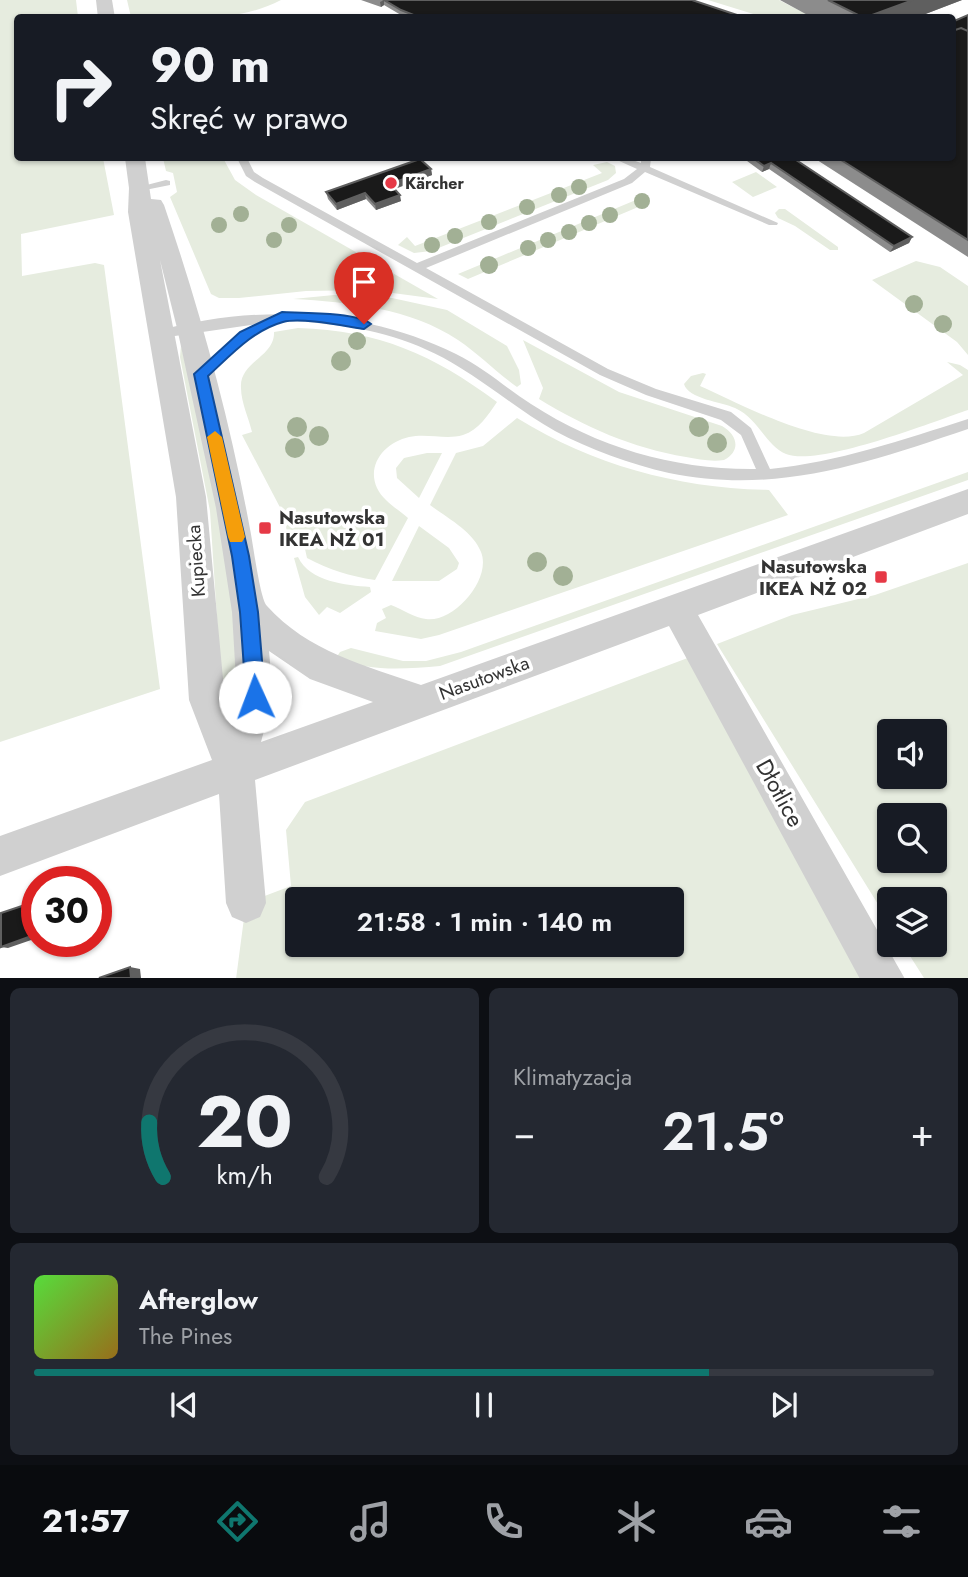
<!DOCTYPE html>
<html lang="pl">
<head>
<meta charset="utf-8">
<style>
  body { margin:0; font-family:Jost,sans-serif; background:#242831; color:#f1f3f6; height:100vh; display:flex; flex-direction:column; font-size:26px; white-space:nowrap }
  * { box-sizing:border-box; margin:0 }
  p { font-size:23px; color:#9ea1a6 }
  .icon { flex:none; width:38px; height:38px; fill:none; stroke:currentColor; stroke-width:2; stroke-linecap:round; stroke-linejoin:round }
  .map { position:relative; height:978px; overflow:hidden }
  .panel { display:flex; flex-direction:column; gap:10px; padding:10px; background:#0d0f14; flex:1 }
  .panel>* { flex:none }
  .top-card { position:absolute; left:14px; top:14px; width:942px; height:147px; border-radius:7px; box-shadow:0 2px 5px #0004; background:#171b24; color:#f1f3f6; overflow:hidden }
  .fabs { position:absolute; left:877px; top:719px; display:grid; gap:14px }
  .fabs a { display:grid; place-items:center; width:70px; height:70px; border-radius:7px; background:#171b24; box-shadow:0 2px 5px #0004; font-size:35px }
  .speed { position:absolute; left:21px; top:866px; display:flex; gap:14px; font-size:35px; font-weight:700; text-align:center }
  .speed>* { display:grid; place-content:center; width:91px; height:91px; border-radius:50%; background:#171b24; box-shadow:0 2px 5px #0004; line-height:1 }
  .speed .limit { border:10px solid #d22; background:#fff; color:#111 }
  .pin { position:absolute; display:grid; place-items:center; width:60px; height:60px; color:#fff; margin:-72px -30px; border-radius:50% 50% 50% 0; rotate:-45deg; box-shadow:0 0 7px #0007 }
  .pin .icon { rotate:45deg }
  .me { position:absolute; width:77px; margin:-38px; rotate:358deg; stroke-linejoin:round; filter:drop-shadow(0 0 5px #0008) }
  .turn { display:flex; align-items:center; gap:24px; height:147px; padding:0 21px; font-size:32px }
  .turn .icon { width:91px; height:91px; stroke-width:2.5 }
  .turn b { display:block; font-size:49px; line-height:60px }
  .big { font-size:52px; font-weight:600; line-height:1.1 }
  .panel .card { flex:1; display:flex; flex-direction:column; justify-content:center; gap:10px; min-width:0; padding:0 24px; border-radius:10px; background:#242831 }
  .panel .dial { align-items:center; gap:0 }
  .dial svg { height:182px; overflow:visible; fill:none; stroke:#363941; stroke-width:7; stroke-linecap:round; text-anchor:middle }
  .dial text { fill:#f1f3f6; stroke:none }
  .song { display:flex; align-items:center; gap:21px }
  .cover { width:84px; height:84px; border-radius:10px; background:linear-gradient(135deg,hsl(110 70% 55%),hsl(40 70% 35%)) }
  .played { height:7px; border-radius:4px; background:linear-gradient(90deg,#0f766e 75%,#363941 75%) }
  .keys { display:flex; justify-content:space-around; direction:ltr }
  .heat { display:flex; justify-content:space-between; align-items:center; font-size:38px; direction:ltr }
  .panel .tiles { flex:1; display:grid; gap:10px; grid-template-columns:1fr 1fr }
  .card:last-child { grid-column:span 2 }
  .trip { position:absolute; left:285px; top:887px; width:399px; height:70px; border-radius:7px; background:#171b24; box-shadow:0 2px 5px #0004; font-weight:600; line-height:70px; text-align:center }
  .tab-bar { display:flex; height:112px; justify-content:space-around; align-items:center; background:#090b0e; color:#9ea1a6 }
  .tab-bar .icon { width:49px; height:49px }
  .tab-bar .on { color:#0f766e }
  .tab-bar b { font-size:32px; color:#f1f3f6 }
  .map>svg:first-child { display:block }
</style>
</head>
<body>
<div class="map">
<svg width="968" height="979" viewBox="0 0 968 979">
  <rect width="100%" height="100%" fill="#fff"/>
  <path fill="#e6ecdf" fill-rule="evenodd" d="M0,0h76l2,17 -60,1v140h85l11,57 -93,19 1,42 73,-13 9,2 56,424 -160,53z
    M127,0h154c-46,24 -99,18 -150,17z
    M708,0h71l33,17h-49z
    M163,158h60l12,22 21,15 182,104 -68,-9 -64,1 -67,7h-20l-8,-4 -41,-97 7,-5 -4,-19 -7,-2z
    M607,162l8,4 1,7 -8,7 -177,71 -17,2 -16,-8 9,-8 8,9 187,-73 -9,-8z
    M756,172l21,15 -24,10 -21,-15z
    M643,197l7,5 -182,77 -10,-5z
    M779,209h6l53,38v3h-8l-35,-24 -17,-8 -3,-5z
    M916,261l24,6 28,19v69l-11,-13 -85,-62z
    M334,295l58,3 55,12 60,36 12,24 2,14 -4,3c-20,-14 -38,-33 -59,-47 -48,-32 -109,-38 -165,-41z
    M298,328c82,3 134,26 199,74 -9,13 -18,28 -34,33 -17,5 -36,-2 -54,2 -23,5 -43,27 -32,51 6,13 21,21 31,30l-33,62c-26,-4 -45,-10 -68,-22l-4,-18 -14,4 -5,-29 -42,-80 10,-3c-3,-13 -11,-30 -11,-44 -2,-26 34,-31 33,-56z
    M523,340l96,52 103,34c16,9 19,25 2,34 -13,2 -26,-1 -38,-3 -54,-9 -101,-30 -147,-58l4,-11z
    M181,345l32,138 31,191 -23,6 -11,-169 -30,-154z
    M947,362l13,3 8,5v40c-36,12 -149,57 -182,44 -21,-9 -27,-35 -51,-46 -13,-6 -47,-9 -51,-24l7,-8 12,-3 3,1 -6,12c39,17 124,64 164,47l99,-58z
    M517,418c78,48 161,70 252,72l19,25 -349,120 -18,4 -46,-8 2,-8 9,-5 -4,-9 9,-4c11,4 24,13 35,14 28,4 66,-40 55,-67 -8,-21 -34,-34 -51,-47l26,-52 27,-7z
    M427,453h15l-23,45 -22,-20 -1,-10 8,-10z
    M968,472v8l-528,186c-35,3 -71,6 -104,-8l4,-6 11,-4 52,13h23l35,-9z
    M419,526l30,22 10,15 -2,6 -18,12h-47z
    M298,557c12,25 48,28 72,30l1,5 -31,21 -13,-6 -8,8 -14,-18 -11,-39z
    M968,563v415h-44l-21,-33h31v-45h-45v22l-172,-278 75,-29 83,-20zM889,732h45v45h-45zM889,816h45v45h-45z
    M701,653l170,326h-635l10,-76 45,-17 -5,-56 19,-28zM298,900h374v45h-374z"/>
  <g fill="none" stroke-linecap="round" stroke-linejoin="round">
    <path fill="#d0d0d0" fill-rule="evenodd" d="M237,158h10l7,14 9,6 154,85 207,-84 13,-10 -20,-9 -2,-2h12l14,5v-5h10l-1,9 128,56 -1,2h-8l-124,-53 -13,11 -206,85 182,101 48,20 75,23 20,16 19,41c68,-7 132,-29 198,-50v10c-101,34 -191,66 -299,44 -39,-9 -78,-23 -114,-42 -34,-19 -63,-44 -96,-64 -41,-26 -88,-39 -135,-43 -14,-2 -34,-5 -47,0 -28,11 -49,33 -72,53h-8l-2,-3 2,-3 44,-39 16,-8 -96,14 -4,-1 -2,-3 2,-3c99,-27 206,-23 299,23 27,13 50,34 75,50 68,44 144,66 225,65l-15,-34 -20,-15 -75,-25 -46,-20 -345,-193 -9,-6z
      M166,180l4,1v4l-30,6 -5,-3z"/>
    <path fill="#d0d0d0" fill-rule="evenodd" d="M96,0h16l3,18h-17z
      M125,158h20l6,41 10,1 3,5c36,105 66,215 86,324 3,14 10,70 17,77 40,45 99,60 154,79l547,-196v25l-270,101 207,364h-45l-191,-353 -414,154 11,123 -6,14 -14,6 -14,-6 -6,-14 -7,-109 -219,82v-40l212,-76 -23,-60 -13,-203 -48,-285 1,-24zM160,260l17,68 39,180 16,104 5,85 -5,20 -7,-17 -19,-203zM269,651l41,28 63,23 -112,40 12,-45z"/>
  </g>
  <g fill="#a2b095">
    <circle cx="579" cy="187" r="8"/>
    <circle cx="559" cy="195" r="8"/>
    <circle cx="642" cy="201" r="8"/>
    <circle cx="527" cy="207" r="8"/>
    <circle cx="241" cy="214" r="8"/>
    <circle cx="610" cy="215" r="8"/>
    <circle cx="489" cy="222" r="8"/>
    <circle cx="589" cy="223" r="8"/>
    <circle cx="219" cy="225" r="8"/>
    <circle cx="289" cy="225" r="8"/>
    <circle cx="569" cy="232" r="8"/>
    <circle cx="455" cy="236" r="8"/>
    <circle cx="274" cy="240" r="8"/>
    <circle cx="548" cy="240" r="8"/>
    <circle cx="432" cy="245" r="8"/>
    <circle cx="528" cy="248" r="8"/>
    <circle cx="489" cy="265" r="9"/>
    <circle cx="914" cy="304" r="9"/>
    <circle cx="943" cy="324" r="9"/>
    <circle cx="357" cy="341" r="9"/>
    <circle cx="341" cy="361" r="10"/>
    <circle cx="297" cy="427" r="10"/>
    <circle cx="699" cy="427" r="10"/>
    <circle cx="319" cy="436" r="10"/>
    <circle cx="717" cy="443" r="10"/>
    <circle cx="295" cy="448" r="10"/>
    <circle cx="537" cy="562" r="10"/>
    <circle cx="563" cy="576" r="10"/>
  </g>
  <path fill="#8c8c8c" d="M361,0h331l54,18h-340l-22,-13 -3,2z
    M780,0h182l-47,18h-102z
    M968,15v242l-154,-99h138z
    M743,158h51l118,79 -3,6 -19,9 -121,-83 -7,3z
    M431,169l1,6 -37,14 6,12 -25,9 -10,-11 -29,11 -9,-11 -2,-7z"/>
  <path fill="#5f5f5f" d="M384,0v5l-3,2 -1,-5z
    M913,0h49l-47,18h-51z
    M771,163l-2,6 -7,3 2,-6z
    M431,169l1,6 -41,15 -1,-6z
    M365,193l1,6 -29,11 -1,-6z
    M400,195l1,6 -25,9 -1,-6z
    M912,237l-3,6 -19,9 4,-6z
    M37,934v4l-29,10 -7,-1z
    M130,967l10,2 1,9h-10z"/>
  <path fill="#1a1a1a" stroke="#5f5f5f" stroke-width="2" d="M384,0h308l54,18h-325l-20,-8z
    M828,0h85l-49,18z
    M968,15v16l-7,-3 -9,3v-9z
    M961,28l7,3v209l-130,-82h114v-127z
    M753,158h40l119,79 -18,9 -123,-83 -7,3z
    M420,159l11,10 -41,15 10,11 -25,9 -10,-11 -29,11 -10,-12z
    M37,901v33l-36,13v-34z
    M130,967l1,11h-32z"/>
  <path fill="#1a73e8" stroke="#114b97" stroke-width="2" d="M282,312c19,1 76,0 89,12l-7,5c-20,-3 -63,-12 -81,-7 -30,8 -53,34 -75,54l41,180 9,56 7,85 -3,7 -7,2 -7,-2 -2,-7 -6,-85 -8,-56 -38,-182 46,-42z"/>
  <path fill="#f59e0b" d="M215,431l7,6 23,100 -3,5h-12l-2,-5 -21,-100z"/>
  <g fill="#e63946" stroke="#fff" stroke-width="2.5">
    <circle cx="391" cy="183" r="7"/>
    <rect x="258" y="521" width="14" height="14" rx="3.5"/>
    <rect x="874" y="570" width="14" height="14" rx="3.5"/>
  </g>
  <g text-anchor="middle" dominant-baseline="central" stroke-width="7" stroke-linejoin="round" paint-order="stroke">
    <g font-size="16" font-weight="bold" fill="#333" stroke="#fff" text-anchor="start">
      <text x="405" y="183">Kärcher</text>
    </g>
    <g font-size="19" font-weight="bold" fill="#333" stroke="#fff" text-anchor="start">
      <text x="279" y="517">Nasutowska<tspan x="279" dy="22">IKEA NŻ 01</tspan></text>
      <text x="867" y="566" text-anchor="end">Nasutowska<tspan x="867" dy="22">IKEA NŻ 02</tspan></text>
    </g>
    <g font-size="19" fill="#333" stroke="#fff">
      <text transform="translate(196 561) rotate(-94)">Kupiecka</text>
      <text transform="translate(484 678) rotate(-20)">Nasutowska</text>
    </g>
    <g font-size="23" fill="#333" stroke="#fff">
      <text transform="translate(780 793) rotate(61)">Dłotlice</text>
    </g>
  </g>
</svg>
<div class="fabs">
<a><svg class="icon" aria-label="sound" viewBox="0 0 24 24"><path d="M4 9h4l5-4v14l-5-4H4zM17 9q2 3 0 6"/></svg></a>
<a><svg class="icon" aria-label="search" viewBox="0 0 24 24"><circle cx="10" cy="10" r="6"/><path d="M15 15l6 6"/></svg></a>
<a><svg class="icon" aria-label="layers" viewBox="0 0 24 24"><path d="M12 4l9 5-9 5-9-5zM3 14l9 5 9-5"/></svg></a>
</div>
<div class="speed"><div class="limit">30</div></div>
<div class="pin" style="left:364px;top:324px;background:#d93025"><svg class="icon" aria-label="arrive" viewBox="0 0 24 24"><path d="M6 21V4h12l-3 4 3 4H6"/></svg></div>
<svg class="me" style="left:255px;top:697px" viewBox="-20 -20 40 40"><circle r="19" fill="#fff"/><path d="M0-13L10 11 0 6-10 11z" fill="#1a73e8"/></svg>
<div class="trip">21:58 · 1 min · 140 m</div>
<div class="top-card">
<div class="turn"><svg class="icon" aria-label="right" viewBox="0 0 24 24"><path d="M7 20v-9h11M14 6l5 5-5 5"/></svg><div><b>90 m</b>Skręć w prawo</div></div>
</div>
</div>
<section class="panel">
<div class="tiles">
<div class="card dial"><svg viewBox="0 0 100 80">
<path d="M14 69A42 42 0 1 1 86 69"/>
<path d="M14 69A42 42 0 0 1 8 45" stroke="#0f766e"/>
<text x="50" y="56" font-size="32" font-weight="700">20</text>
<text x="50" y="72" font-size="11">km/h</text>
</svg></div>
<div class="card"><p>Klimatyzacja</p>
<div class="heat"><a>−</a><b class="big">21.5°</b><a>+</a></div>
</div>
<div class="card">
<div class="song"><i class="cover"></i><div><b>Afterglow</b><p>The Pines</p></div></div>
<div class="played"></div>
<div class="keys"><svg class="icon" aria-label="previous" viewBox="0 0 24 24"><path d="M18 5L8 12l10 7zM5 5v14"/></svg><svg class="icon" aria-label="pause" viewBox="0 0 24 24"><path d="M8 5v14M16 5v14"/></svg><svg class="icon" aria-label="next" viewBox="0 0 24 24"><path d="M6 5l10 7-10 7zM19 5v14"/></svg></div>
</div>
</div>
</section>
<nav class="tab-bar">
<b>21:57</b>
<svg class="icon on" aria-label="directions" viewBox="0 0 24 24"><path d="M12 3l9 9-9 9-9-9zM9 14v-3h6M13 9l2 2-2 2"/></svg>
<svg class="icon" aria-label="music" viewBox="0 0 24 24"><path d="M9 18V5l10-2v13"/><circle cx="6" cy="18" r="3"/><circle cx="16" cy="16" r="3"/></svg>
<svg class="icon" aria-label="phone" viewBox="0 0 24 24"><path d="M5 4h4l2 5-3 2q2 4 5 5l2-3 5 2v4C11 20 4 13 5 4z"/></svg>
<svg class="icon" aria-label="climate" viewBox="0 0 24 24"><path d="M12 3v18M4 7l16 10M4 17L20 7"/></svg>
<svg class="icon" aria-label="car" viewBox="0 0 24 24"><path d="M5 17H2v-5l4-1 3-4h7l3 4 3 1v5h-3M9 17h6M6 11h13"/><circle cx="7" cy="17" r="2"/><circle cx="17" cy="17" r="2"/></svg>
<svg class="icon" aria-label="filters" viewBox="0 0 24 24"><path d="M4 7h16M4 17h16"/><circle cx="9" cy="7" r="2"/><circle cx="15" cy="17" r="2"/></svg>
</nav>
</body>
</html>
